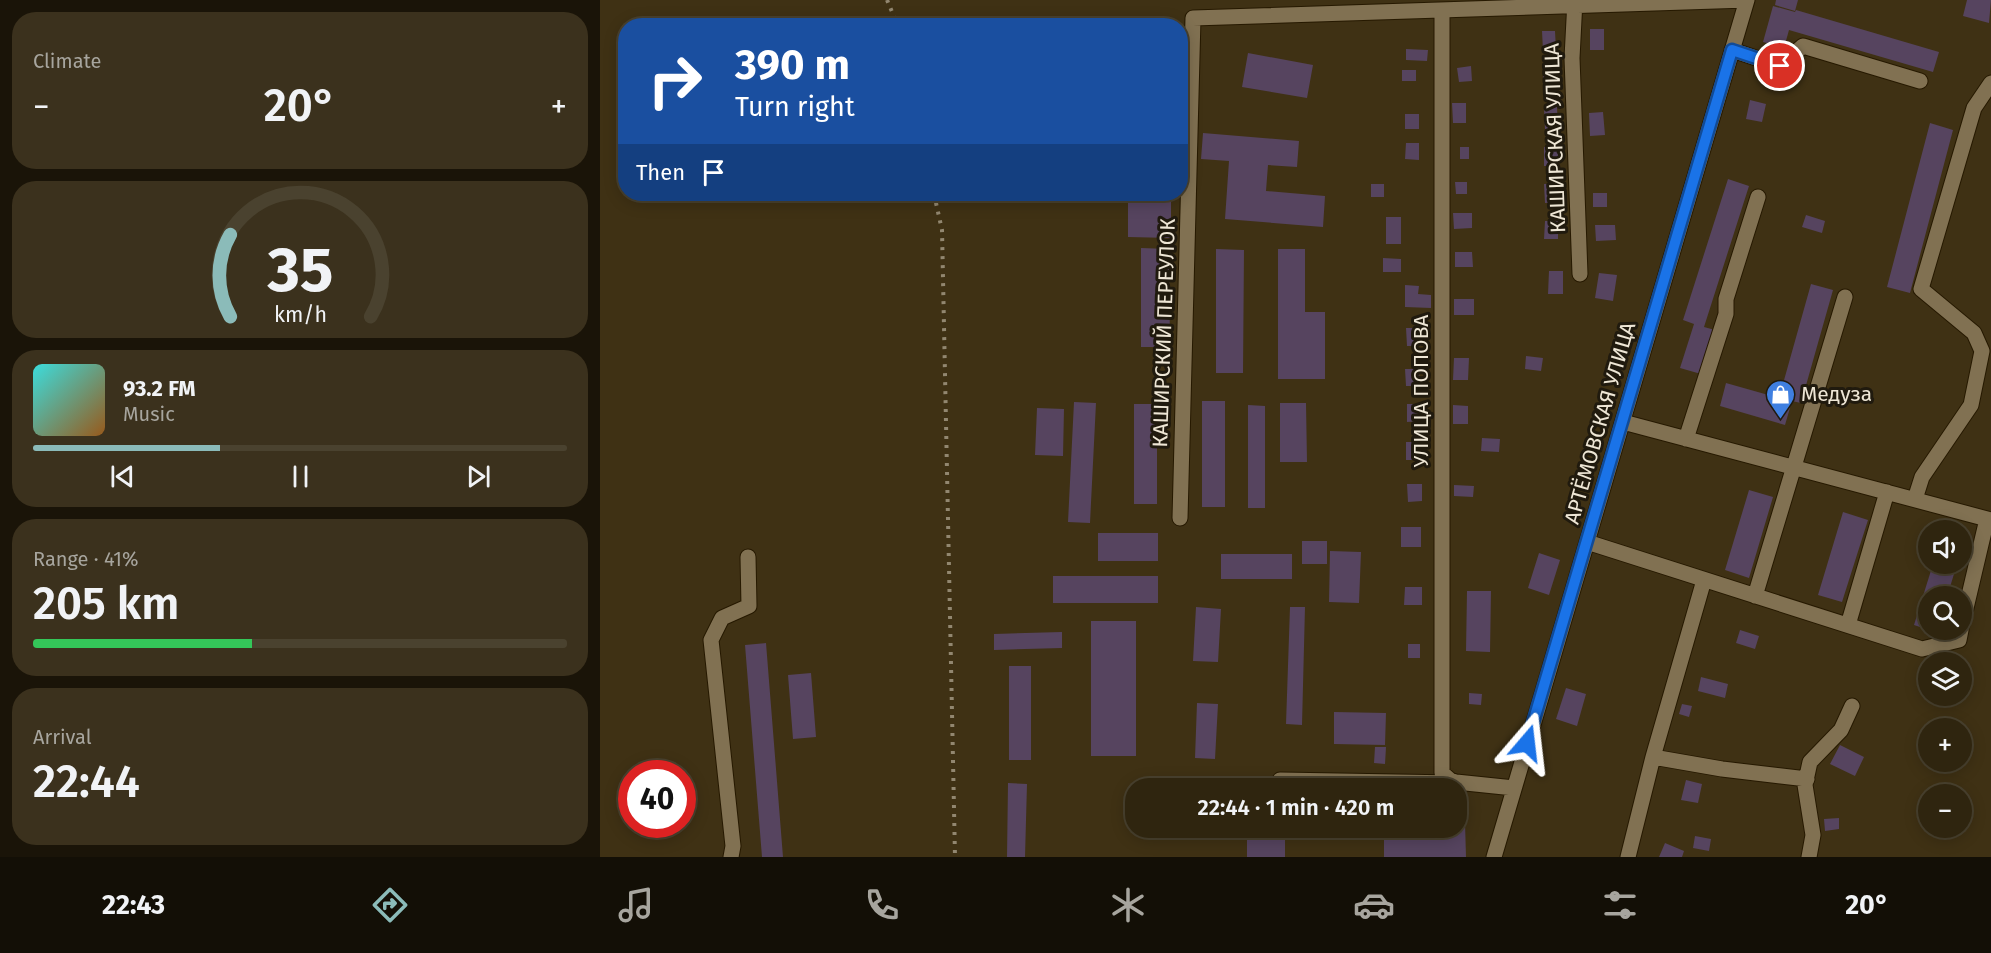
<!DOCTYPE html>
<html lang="en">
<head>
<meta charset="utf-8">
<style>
  body { margin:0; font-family:"Fira Sans",sans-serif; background:#3b311d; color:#f1f3f6; height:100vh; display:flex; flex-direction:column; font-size:22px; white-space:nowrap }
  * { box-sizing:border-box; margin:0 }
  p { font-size:20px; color:#a7a59e }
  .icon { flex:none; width:33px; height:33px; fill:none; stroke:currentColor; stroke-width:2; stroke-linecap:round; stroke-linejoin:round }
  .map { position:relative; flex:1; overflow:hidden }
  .panel { display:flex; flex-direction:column; gap:12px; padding:12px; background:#1a1408; width:600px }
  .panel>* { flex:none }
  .banner { position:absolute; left:18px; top:18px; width:570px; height:183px; border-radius:24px; box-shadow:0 3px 15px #0003,0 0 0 2px #4a422f; background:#1a4fa0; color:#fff; overflow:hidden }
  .fabs { position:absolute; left:1318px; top:520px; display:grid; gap:12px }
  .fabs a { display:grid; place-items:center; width:54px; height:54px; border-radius:50%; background:#2f250f; box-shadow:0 3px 15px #0003,0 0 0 2px #4a422f; font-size:30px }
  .speed { position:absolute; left:18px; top:760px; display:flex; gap:12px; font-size:30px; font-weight:700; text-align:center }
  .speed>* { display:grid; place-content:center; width:78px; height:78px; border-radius:50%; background:#2f250f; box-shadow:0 3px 15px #0003,0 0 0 2px #4a422f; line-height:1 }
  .speed .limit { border:9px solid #d22; background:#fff; color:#111 }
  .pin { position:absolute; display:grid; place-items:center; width:51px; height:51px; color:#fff; margin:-26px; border:3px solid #fff; border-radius:50%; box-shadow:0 2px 6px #0007 }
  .me { position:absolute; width:66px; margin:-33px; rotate:17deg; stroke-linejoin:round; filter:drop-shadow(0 0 4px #0008) }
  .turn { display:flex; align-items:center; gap:21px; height:126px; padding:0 18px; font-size:27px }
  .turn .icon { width:78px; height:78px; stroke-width:2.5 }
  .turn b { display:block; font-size:42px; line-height:51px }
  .then { display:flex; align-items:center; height:57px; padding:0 18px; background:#0003; gap:12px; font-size:22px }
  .big { font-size:45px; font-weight:600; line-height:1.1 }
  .panel .tile { flex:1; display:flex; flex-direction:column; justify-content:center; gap:9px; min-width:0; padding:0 21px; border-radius:24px; background:#3b311d }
  .panel .dial { align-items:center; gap:0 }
  .dial svg { height:156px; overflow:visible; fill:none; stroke:#4a422f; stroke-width:7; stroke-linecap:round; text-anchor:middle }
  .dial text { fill:#f1f3f6; stroke:none }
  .song { display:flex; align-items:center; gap:18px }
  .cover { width:72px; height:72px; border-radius:9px; background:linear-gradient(135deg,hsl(180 70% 55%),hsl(30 70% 35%)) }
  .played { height:6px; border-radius:3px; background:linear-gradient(90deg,#8bbbb9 35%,#4a422f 35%) }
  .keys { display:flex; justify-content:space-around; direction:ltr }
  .heat { display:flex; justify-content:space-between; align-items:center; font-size:33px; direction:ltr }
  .charge { height:9px; border-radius:4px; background:linear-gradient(90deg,#34c759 41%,#4a422f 0) }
  .trip { position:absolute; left:525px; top:778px; width:342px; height:60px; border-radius:24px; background:#2f250f; box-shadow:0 3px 15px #0003,0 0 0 2px #4a422f; font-weight:600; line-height:60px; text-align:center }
  .menu { display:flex; height:96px; justify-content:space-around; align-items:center; background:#130f06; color:#a7a59e }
  .menu .icon { width:42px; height:42px }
  .menu .active { color:#8bbbb9 }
  .menu b { font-size:27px; color:#f1f3f6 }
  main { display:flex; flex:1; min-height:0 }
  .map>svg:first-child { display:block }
</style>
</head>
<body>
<main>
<section class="panel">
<div class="tile"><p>Climate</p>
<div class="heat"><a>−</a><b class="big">20°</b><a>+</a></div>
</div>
<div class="tile dial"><svg viewBox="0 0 100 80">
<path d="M14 69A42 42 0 1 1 86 69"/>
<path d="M14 69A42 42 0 0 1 14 27" stroke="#8bbbb9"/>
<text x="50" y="56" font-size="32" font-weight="700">35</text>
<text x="50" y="72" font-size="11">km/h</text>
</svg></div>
<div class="tile">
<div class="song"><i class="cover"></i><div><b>93.2 FM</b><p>Music</p></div></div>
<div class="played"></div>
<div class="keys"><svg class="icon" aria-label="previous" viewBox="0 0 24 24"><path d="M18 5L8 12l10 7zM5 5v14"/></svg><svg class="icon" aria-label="pause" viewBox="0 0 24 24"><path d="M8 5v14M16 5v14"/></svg><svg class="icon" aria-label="next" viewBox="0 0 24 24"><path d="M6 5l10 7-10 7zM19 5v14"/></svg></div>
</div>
<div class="tile"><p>Range · 41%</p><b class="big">205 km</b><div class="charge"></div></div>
<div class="tile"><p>Arrival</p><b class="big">22:44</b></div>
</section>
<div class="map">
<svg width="1391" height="857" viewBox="0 0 1391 857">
  <rect width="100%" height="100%" fill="#3f3114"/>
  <path fill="#56445f" d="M1176,0h22l-3,11 -20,-6z
    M1367,0h24l-2,23 -26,-7z
    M1173,6l22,6 1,-2 143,42 -6,20 -144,-42 -5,18 -21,-6z
    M990,29h14v21h-14z
    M942,31h13l1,19 -13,1z
    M806,49l22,1 -1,11 -21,-1z
    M648,53l65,12 -6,33 -65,-11z
    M871,66l1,15 -13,1 -2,-14z
    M802,70h14v11h-14z
    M943,73h12l1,20h-13z
    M1150,100l16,4 -4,18 -16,-3z
    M852,103h14v20h-13z
    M957,107l1,21 -13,1 -1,-21z
    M1003,112l2,23 -15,1 -1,-23z
    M805,114h14v15h-14z
    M1330,123l23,7 -43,163 -23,-6z
    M603,133l96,8 -2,26 -29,-2 -2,26 59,5 -2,31 -98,-8 4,-58 -28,-2z
    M806,143h13v17l-14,-1z
    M958,146v20h-14v-19z
    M860,147h9v12h-9z
    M1128,179l21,7 -45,141 11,3 -14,44 -21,-6 14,-44 -11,-4z
    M855,182h12v12h-11z
    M959,183l1,19 -15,1 -1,-19z
    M771,184h13v13h-13z
    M993,193h14v14h-14z
    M528,194h43v44l-43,-1z
    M853,213h19v15l-18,1z
    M1206,215l19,6 -3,12 -20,-6z
    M786,217h15v27h-15z
    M945,221h13v18h-14z
    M995,225h20l1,15 -20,1z
    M541,248l28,1 1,98h-29z
    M616,249l28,1 -1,123h-27z
    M678,249h27v63h20v67h-47z
    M855,252h17l1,15h-18z
    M783,258l18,1v13h-18z
    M949,271h14v23h-15z
    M999,273l18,2 -4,26 -18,-3z
    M1211,284l22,6 -32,113 -9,-2 -7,24 -65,-19 6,-23 53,15z
    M805,285l14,1 -1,8 13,1v13l-26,-1z
    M854,299h20v16h-20z
    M806,328h14l1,18h-14z
    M926,356l17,2 -2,13 -16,-2z
    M854,358h15l-1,22h-15z
    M805,369h14l1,17h-14z
    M602,401h23v106h-23z
    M474,402l22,1 -6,120 -22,-1z
    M680,403h26l1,59h-27z
    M534,404h23v100h-23z
    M807,404h14v17l-14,1z
    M648,405l17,1v102h-17z
    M853,405l15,1v18h-15z
    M437,408l27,1 -1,47 -28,-1z
    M882,438l18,1 -1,13 -18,-1z
    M806,442h14l1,18h-15z
    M807,484h15v17l-14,1z
    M854,485l20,1 -1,11 -19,-1z
    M1149,490l24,7 -24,81 -24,-8z
    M1243,512l25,8 -26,82 -24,-7z
    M801,527h20v20h-20z
    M498,533h60v28h-60z
    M702,541h25v23h-25z
    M730,551l31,1 -2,51 -30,-1z
    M939,553l21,7 -11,35 -21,-7z
    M621,554h71v25h-71z
    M1333,564h24l-10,33h-18v33l-15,-5z
    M453,576h105v27h-105z
    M805,587h17v18h-18z
    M867,591h24l-1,61 -24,-1z
    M596,607l25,2 -3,53 -25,-1z
    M690,607h15l-3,118 -16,-1z
    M491,621h45v135h-45z
    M1140,630l19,6 -4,13 -19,-6z
    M462,632v16l-68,2v-16z
    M166,643l17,214h-21l-17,-212z
    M808,644h12v14h-12z
    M409,666h22v94h-22z
    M211,673l5,64 -23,2 -5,-64z
    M1101,677l27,7 -3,14 -27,-7z
    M966,688l20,6 -9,32 -21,-7z
    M869,693l13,1 -1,11 -12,-1z
    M597,703l21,1 -3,55 -20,-1z
    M1082,704l10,2 -3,11 -10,-3z
    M734,712l52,1 -1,32 -51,-1z
    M1240,745l24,12 -9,19 -25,-12z
    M775,747h11l-1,17 -11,-1z
    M1086,780l16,4 -4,19 -17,-3z
    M408,783l19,1 -2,73h-18z
    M1239,818v11l-14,2 -1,-12z
    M856,822h9l1,35h-82v-29h72z
    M647,828h38v29h-38z
    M1095,836l16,3 -2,12 -16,-3z
    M1065,843l19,8 -2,6h-23z"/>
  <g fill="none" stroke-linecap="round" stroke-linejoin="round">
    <defs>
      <path id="minor" d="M975,0l-3,58 8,216
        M842,10v763l8,7 6,2 58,6
        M1132,50l48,16 23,-20 117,35
        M1023,422l368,98
        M1086,439l40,-125v-15l32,-102
        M1315,499l7,-22 49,-72 11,-54 -8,-18 -53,-44 53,-181 17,-25
        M580,518l13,-500 554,-18
        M987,542l335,107 37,-9 2,-10
        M1155,596l90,-299
        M1248,625l39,-133
        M1362,625l25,-106
        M1053,757l69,12 85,10
        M680,780l175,3
        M131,857l2,-11 -22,-206 11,-22 27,-12 -1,-49
        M894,857l253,-857
        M1028,857l25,-100 51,-177
        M1209,857l4,-22 -8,-50 5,-23 31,-32 11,-24"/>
    </defs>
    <use href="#minor" stroke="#261900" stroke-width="17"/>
    <use href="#minor" stroke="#817152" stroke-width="15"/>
    <path stroke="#928770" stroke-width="4" stroke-dasharray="3 6" stroke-linecap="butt" d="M287,0l11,26
      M334,194l8,36 13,627"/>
  </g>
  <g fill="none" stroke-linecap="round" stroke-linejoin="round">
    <defs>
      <path id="route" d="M927,743l205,-693 48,16"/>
    </defs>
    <use href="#route" stroke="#114b97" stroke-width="15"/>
    <use href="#route" stroke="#1a73e8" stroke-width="10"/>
  </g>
  <defs>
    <symbol id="shop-pin" viewBox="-11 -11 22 30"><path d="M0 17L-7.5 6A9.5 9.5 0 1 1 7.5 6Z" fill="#3f7fe0" stroke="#201a0e"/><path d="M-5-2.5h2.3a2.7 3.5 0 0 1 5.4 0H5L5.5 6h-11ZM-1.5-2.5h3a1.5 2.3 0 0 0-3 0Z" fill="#fff"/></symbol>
  </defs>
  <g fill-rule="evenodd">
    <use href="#shop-pin" x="1164" y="378" width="33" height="45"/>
  </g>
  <g text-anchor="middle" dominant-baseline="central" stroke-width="6" stroke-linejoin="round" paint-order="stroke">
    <g font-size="21" fill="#eee6d5" stroke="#201a0e">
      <text transform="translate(955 138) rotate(-92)">КАШИРСКАЯ УЛИЦА</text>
      <text transform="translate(564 333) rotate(-88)">КАШИРСКИЙ ПЕРЕУЛОК</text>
      <text transform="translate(821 391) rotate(-90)">УЛИЦА ПОПОВА</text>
      <text transform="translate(1000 423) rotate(-74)">АРТЁМОВСКАЯ УЛИЦА</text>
    </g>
    <g font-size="21" fill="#eee6d5" stroke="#201a0e" text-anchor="start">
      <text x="1201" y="394">Медуза</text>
    </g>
  </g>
</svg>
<div class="fabs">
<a><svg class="icon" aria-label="sound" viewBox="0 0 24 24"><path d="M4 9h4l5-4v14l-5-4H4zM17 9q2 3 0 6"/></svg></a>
<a><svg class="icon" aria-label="search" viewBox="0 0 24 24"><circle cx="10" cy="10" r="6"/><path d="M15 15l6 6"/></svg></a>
<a><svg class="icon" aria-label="layers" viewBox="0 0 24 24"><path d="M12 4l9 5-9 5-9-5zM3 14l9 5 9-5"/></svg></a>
<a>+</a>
<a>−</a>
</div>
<div class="speed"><div class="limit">40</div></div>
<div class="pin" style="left:1180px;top:66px;background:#d93025"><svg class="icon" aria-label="arrive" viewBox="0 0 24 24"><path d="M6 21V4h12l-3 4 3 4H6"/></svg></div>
<svg class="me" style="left:927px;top:743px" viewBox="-20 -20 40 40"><path d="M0-17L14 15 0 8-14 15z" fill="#1a73e8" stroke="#fff" stroke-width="4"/></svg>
<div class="trip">22:44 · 1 min · 420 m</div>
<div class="banner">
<div class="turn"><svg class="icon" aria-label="right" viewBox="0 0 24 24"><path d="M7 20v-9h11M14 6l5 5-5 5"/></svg><div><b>390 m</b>Turn right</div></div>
<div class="then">Then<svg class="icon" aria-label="arrive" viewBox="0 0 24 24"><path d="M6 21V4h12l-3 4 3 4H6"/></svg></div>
</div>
</div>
</main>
<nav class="menu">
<b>22:43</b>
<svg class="icon active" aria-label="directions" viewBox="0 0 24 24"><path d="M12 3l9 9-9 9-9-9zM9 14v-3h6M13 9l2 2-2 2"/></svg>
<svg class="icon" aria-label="music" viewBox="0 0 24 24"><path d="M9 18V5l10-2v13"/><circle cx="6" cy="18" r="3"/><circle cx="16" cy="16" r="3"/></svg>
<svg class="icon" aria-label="phone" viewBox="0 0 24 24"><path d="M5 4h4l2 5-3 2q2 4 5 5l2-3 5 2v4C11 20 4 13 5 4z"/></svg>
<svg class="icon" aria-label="climate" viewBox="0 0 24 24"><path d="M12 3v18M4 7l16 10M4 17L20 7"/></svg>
<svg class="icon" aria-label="car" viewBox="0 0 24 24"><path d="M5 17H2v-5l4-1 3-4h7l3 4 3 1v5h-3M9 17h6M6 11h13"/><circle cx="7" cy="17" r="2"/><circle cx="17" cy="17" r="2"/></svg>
<svg class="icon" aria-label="filters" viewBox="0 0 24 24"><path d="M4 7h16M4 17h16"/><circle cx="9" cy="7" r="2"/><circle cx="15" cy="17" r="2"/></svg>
<b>20°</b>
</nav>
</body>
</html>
